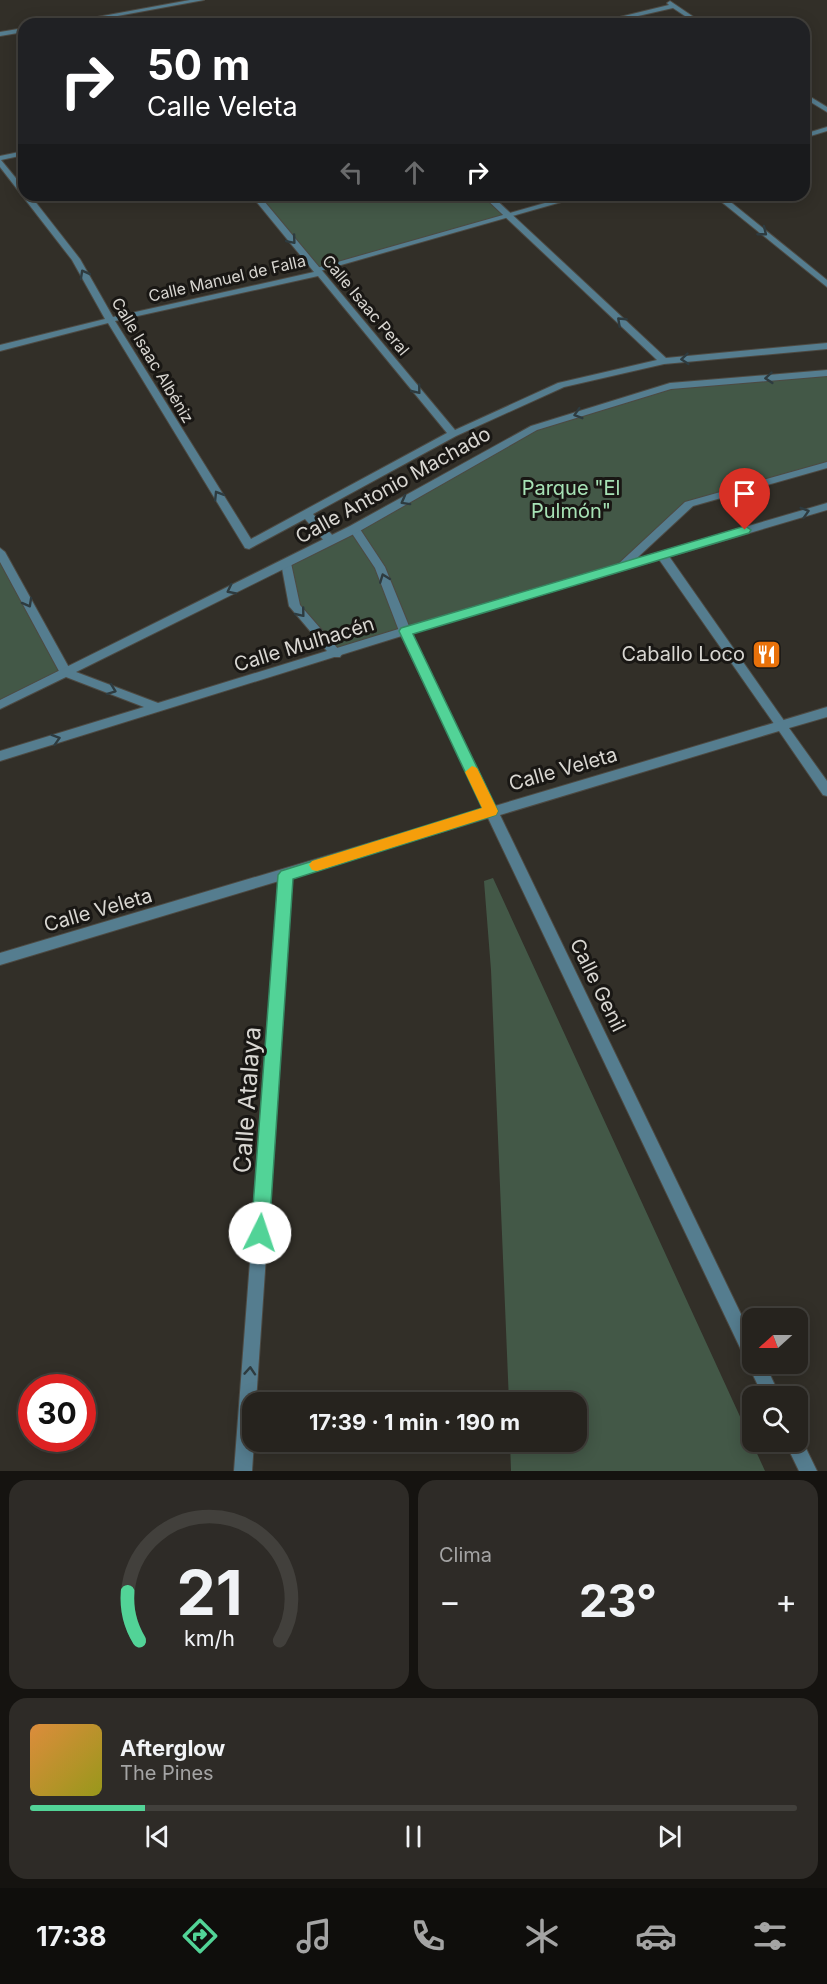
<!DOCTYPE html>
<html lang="es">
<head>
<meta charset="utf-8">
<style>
  body { margin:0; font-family:Inter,sans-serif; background:#2e2b27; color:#f1f3f6; height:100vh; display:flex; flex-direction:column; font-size:22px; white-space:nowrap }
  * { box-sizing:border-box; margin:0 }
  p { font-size:20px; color:#a4a4a4 }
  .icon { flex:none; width:33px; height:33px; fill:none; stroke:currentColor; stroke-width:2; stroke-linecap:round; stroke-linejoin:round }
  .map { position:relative; height:1471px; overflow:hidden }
  .side { display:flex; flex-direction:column; gap:9px; padding:9px; background:#151310; flex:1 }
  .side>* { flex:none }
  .banner { position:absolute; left:18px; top:18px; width:792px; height:183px; border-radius:18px; box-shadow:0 3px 15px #0003,0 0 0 2px #42403c; background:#202124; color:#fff; overflow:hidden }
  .needle { width:39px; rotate:249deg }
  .fabs { position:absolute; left:742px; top:1308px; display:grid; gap:12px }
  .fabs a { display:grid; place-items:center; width:66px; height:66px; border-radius:12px; background:#26231e; box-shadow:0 3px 15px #0003,0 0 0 2px #42403c; font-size:30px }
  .speed { position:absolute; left:18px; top:1374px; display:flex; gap:12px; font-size:30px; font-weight:700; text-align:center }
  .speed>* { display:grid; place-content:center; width:78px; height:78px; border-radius:50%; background:#26231e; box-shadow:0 3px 15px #0003,0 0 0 2px #42403c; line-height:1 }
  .speed .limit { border:9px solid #d22; background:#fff; color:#111 }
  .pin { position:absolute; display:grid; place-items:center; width:51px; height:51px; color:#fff; margin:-62px -26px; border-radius:50% 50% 50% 0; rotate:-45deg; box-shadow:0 0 6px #0007 }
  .pin .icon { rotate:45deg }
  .me { position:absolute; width:66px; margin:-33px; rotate:4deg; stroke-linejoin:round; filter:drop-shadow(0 0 4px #0008) }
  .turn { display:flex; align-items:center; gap:21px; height:126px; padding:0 30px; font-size:27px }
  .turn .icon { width:78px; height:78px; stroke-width:2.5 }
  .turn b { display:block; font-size:42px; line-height:51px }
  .lanes { display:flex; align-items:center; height:57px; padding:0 30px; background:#0003; justify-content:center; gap:30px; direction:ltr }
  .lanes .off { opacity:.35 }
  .big { font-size:45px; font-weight:700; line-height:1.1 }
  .side .widget { flex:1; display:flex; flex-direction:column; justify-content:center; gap:9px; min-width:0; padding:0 21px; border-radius:18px; background:#2e2b27 }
  .side .dial { align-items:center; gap:0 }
  .dial svg { height:156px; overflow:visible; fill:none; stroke:#42403c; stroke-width:7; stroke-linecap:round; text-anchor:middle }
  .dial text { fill:#f1f3f6; stroke:none }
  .song { display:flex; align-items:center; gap:18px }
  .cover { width:72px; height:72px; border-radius:9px; background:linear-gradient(135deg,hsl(30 70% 55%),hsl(60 70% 35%)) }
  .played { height:6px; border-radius:3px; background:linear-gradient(90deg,#52d397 15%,#42403c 15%) }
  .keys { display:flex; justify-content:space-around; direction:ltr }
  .heat { display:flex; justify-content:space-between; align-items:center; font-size:33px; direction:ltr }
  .side .tiles { flex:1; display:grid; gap:9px; grid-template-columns:1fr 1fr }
  .widget:last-child { grid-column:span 2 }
  .trip { position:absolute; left:242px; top:1392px; width:345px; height:60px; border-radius:18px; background:#26231e; box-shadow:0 3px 15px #0003,0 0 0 2px #42403c; font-weight:700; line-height:60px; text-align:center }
  .tabs { display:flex; height:96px; justify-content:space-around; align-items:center; background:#0f0e0c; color:#a4a4a4 }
  .tabs .icon { width:42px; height:42px }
  .tabs .selected { color:#52d397 }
  .tabs b { font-size:27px; color:#f1f3f6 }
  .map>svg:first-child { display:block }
</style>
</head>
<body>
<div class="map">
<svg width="827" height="1471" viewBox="0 0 827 1471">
  <rect width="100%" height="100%" fill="#322f28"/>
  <path fill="#435847" d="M255,195h231l20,20 -189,54z
    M827,373v92l-138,39 -69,63 -284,87 -41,-48 -9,-43 248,-135 136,-42z
    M0,552l66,121 -66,32z
    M493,878l272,593h-254l-1,-29h66v-40h-67l-18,-432 -7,-89z"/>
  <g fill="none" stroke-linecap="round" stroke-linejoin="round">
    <defs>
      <path id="service" d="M827,462v6l-134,38 -69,64h-8l-1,-3 70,-65z"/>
      <path id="pedestrian" d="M827,127v4l-23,7v-4z
        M573,195h13l-266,76 -7,-2z
        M662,551l4,1 119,170 2,3 -2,3h-8l-119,-170 -1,-3z"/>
      <path id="minor" d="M190,0h14l-130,24h-15z
        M670,1l34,23h-7l-24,-16 -70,16h-12l78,-19 -2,-2z
        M24,28v4l-24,4v-4z
        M804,93l23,14v5l-23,-14z
        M24,151v4l-23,5 23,28v7h6l50,64 33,58 201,-45 -63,-77h8l196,235 103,-47 99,-23 -175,-165h9l175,163 161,-15v6l-163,15 -100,23 -108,49 -143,78 21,23 1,3 -1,3h-8l-21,-24 -56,30 -4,-1 -137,-225 -108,28v-6l105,-26 -33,-59 -72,-93v-11zM318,276l129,157 -196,106 -136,-218z
        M713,195h9l105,85v7z
        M354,525l4,1 27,41 26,64 84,175 332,-99v10l-38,11 38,53v15l-4,-1 -44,-64 -279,84 253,524v25h12l15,32h-17l-275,-578 -196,59 -36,525h-4v40h2l-2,29h-18l45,-590 -279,84v-12l484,-144 -85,-178 -24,-63 -26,-39z
        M0,548l5,4 67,121 -2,3h-8l-2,-3 -60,-111z
        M286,559l5,4 9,42 40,46 2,3 -2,3h-8l-43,-51 -8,-43z
        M798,1435l2,1 17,35h-18l-14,-29h13z"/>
      <path id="tertiary" d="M827,370v6l-156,13 -134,41 -179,102 -282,140 82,31 247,-76 422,-124v7l-419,124 -408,127v-10l144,-44 -78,-30 -66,32v-9l350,-174 181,-100 139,-43z"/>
    </defs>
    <use href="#service" stroke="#4d4a43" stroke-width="2"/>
    <use href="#pedestrian" stroke="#4d4a43" stroke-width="2"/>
    <use href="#minor" stroke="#4d4a43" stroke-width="2"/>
    <use href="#tertiary" stroke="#4d4a43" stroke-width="2"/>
    <use href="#service" fill="#557d8f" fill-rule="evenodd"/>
    <use href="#pedestrian" fill="#557d8f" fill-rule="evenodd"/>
    <use href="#minor" fill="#557d8f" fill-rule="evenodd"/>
    <use href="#tertiary" fill="#557d8f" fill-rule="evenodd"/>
  </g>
  <defs><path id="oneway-chevron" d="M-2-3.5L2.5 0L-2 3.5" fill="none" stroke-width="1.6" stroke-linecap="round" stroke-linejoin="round" transform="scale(1.5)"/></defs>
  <g stroke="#2e3b3f">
    <use href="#oneway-chevron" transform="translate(763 232) rotate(39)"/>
    <use href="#oneway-chevron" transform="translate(292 240) rotate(50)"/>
    <use href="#oneway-chevron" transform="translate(84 274) rotate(-119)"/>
    <use href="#oneway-chevron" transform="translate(621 321) rotate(-137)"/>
    <use href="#oneway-chevron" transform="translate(685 359) rotate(175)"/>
    <use href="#oneway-chevron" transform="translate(769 378) rotate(175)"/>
    <use href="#oneway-chevron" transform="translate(417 390) rotate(51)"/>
    <use href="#oneway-chevron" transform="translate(578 414) rotate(163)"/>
    <use href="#oneway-chevron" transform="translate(218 495) rotate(-122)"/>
    <use href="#oneway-chevron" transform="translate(405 501) rotate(151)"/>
    <use href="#oneway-chevron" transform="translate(805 512) rotate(-17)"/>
    <use href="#oneway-chevron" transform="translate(384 578) rotate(-111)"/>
    <use href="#oneway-chevron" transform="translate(231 590) rotate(153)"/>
    <use href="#oneway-chevron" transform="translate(28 603) rotate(61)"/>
    <use href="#oneway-chevron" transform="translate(301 613) rotate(51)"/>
    <use href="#oneway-chevron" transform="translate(112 690) rotate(21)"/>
    <use href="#oneway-chevron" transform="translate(56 739) rotate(-17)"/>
    <use href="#oneway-chevron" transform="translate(250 1371) rotate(-86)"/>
  </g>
  <path fill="#52d397" stroke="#358962" stroke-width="1.5" d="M745,526l6,4 -2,3 -336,101 85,177 -2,4 -6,2 -197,62 -24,354 -2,6 -7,2 -6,-2 -3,-6 27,-358 3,-4 201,-63 -83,-177 2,-3z"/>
  <path fill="#f59e0b" d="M472,766l5,2 21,43 -2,4 -179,56 -5,-1 -3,-5 3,-4 170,-53 -17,-36z"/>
  <defs>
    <symbol id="restaurant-square" viewBox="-11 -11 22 22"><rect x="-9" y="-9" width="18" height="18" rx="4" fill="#e8710a" stroke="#191714"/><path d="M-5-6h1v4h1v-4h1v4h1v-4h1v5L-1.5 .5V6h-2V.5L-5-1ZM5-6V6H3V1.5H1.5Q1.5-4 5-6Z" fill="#fff"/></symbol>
  </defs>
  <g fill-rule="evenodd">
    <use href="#restaurant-square" x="750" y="638" width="33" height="33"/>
  </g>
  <g text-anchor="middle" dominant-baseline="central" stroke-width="6" stroke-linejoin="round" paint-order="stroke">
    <g font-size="16" fill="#d8d6d1" stroke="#191714">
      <text transform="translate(227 278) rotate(-13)">Calle Manuel de Falla</text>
      <text transform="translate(366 305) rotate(50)">Calle Isaac Peral</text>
      <text transform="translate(153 360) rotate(59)">Calle Isaac Albéniz</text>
    </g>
    <g font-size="20" fill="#d8d6d1" stroke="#191714">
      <text transform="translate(393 485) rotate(-29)">Calle Antonio Machado</text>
      <text transform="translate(304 644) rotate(-17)">Calle Mulhacén</text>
      <text transform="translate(563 769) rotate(-16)">Calle Veleta</text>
      <text transform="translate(98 910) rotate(-16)">Calle Veleta</text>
      <text transform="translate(598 985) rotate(64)">Calle Genil</text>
    </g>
    <g font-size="20" fill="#a7e2b5" stroke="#191714">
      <text x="571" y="488">Parque "El<tspan x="571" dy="23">Pulmón"</tspan></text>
    </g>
    <g font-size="20" fill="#d8d6d1" stroke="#191714" text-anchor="end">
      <text x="745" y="654">Caballo Loco</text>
    </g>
    <g font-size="24" fill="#d8d6d1" stroke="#191714">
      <text transform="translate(247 1100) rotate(-86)">Calle Atalaya</text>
    </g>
  </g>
</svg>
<div class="fabs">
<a><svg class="needle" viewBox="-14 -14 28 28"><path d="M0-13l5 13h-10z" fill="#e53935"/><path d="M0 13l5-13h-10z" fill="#a4a4a4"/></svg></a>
<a><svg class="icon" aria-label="search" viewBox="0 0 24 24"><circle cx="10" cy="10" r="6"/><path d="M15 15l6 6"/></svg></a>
</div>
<div class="speed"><div class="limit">30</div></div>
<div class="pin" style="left:745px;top:530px;background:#d93025"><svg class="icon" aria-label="arrive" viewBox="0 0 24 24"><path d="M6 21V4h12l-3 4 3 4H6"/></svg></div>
<svg class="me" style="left:260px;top:1233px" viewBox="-20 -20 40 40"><circle r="19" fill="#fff"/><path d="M0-13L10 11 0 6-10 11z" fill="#52d397"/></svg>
<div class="trip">17:39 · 1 min · 190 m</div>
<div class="banner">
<div class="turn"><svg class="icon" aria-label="right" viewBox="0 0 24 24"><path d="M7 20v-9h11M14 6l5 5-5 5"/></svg><div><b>50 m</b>Calle Veleta</div></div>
<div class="lanes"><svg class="icon off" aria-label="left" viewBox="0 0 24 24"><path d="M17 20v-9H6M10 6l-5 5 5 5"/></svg><svg class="icon off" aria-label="ahead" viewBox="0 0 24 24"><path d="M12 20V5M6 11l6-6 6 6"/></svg><svg class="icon" aria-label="right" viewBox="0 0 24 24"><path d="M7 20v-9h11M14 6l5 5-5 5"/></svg></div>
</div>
</div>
<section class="side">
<div class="tiles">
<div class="widget dial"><svg viewBox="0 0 100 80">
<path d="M14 69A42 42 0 1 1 86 69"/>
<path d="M14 69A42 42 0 0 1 8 44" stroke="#52d397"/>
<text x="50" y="56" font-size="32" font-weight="700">21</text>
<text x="50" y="72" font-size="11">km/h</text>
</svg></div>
<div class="widget"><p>Clima</p>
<div class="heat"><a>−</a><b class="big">23°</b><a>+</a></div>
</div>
<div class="widget">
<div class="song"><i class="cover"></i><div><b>Afterglow</b><p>The Pines</p></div></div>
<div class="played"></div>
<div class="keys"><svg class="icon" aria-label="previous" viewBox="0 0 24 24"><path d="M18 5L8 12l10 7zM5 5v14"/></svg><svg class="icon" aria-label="pause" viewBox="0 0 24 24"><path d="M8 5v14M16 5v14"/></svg><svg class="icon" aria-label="next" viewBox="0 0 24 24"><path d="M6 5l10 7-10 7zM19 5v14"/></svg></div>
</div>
</div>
</section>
<nav class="tabs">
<b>17:38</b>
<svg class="icon selected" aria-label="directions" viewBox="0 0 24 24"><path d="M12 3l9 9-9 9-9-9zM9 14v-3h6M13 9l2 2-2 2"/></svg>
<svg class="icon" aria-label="music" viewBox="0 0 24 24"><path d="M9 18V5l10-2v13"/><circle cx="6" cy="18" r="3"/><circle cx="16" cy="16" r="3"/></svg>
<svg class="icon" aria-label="phone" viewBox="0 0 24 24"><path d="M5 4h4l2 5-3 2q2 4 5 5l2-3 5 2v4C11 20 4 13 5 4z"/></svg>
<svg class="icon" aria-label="climate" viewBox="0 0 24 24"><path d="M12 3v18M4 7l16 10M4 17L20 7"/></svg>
<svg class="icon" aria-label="car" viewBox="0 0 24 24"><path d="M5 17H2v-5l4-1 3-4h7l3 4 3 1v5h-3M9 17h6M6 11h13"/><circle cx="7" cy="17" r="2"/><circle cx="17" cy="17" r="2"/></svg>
<svg class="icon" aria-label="filters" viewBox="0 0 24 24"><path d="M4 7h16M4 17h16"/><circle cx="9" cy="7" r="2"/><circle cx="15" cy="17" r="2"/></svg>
</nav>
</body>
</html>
